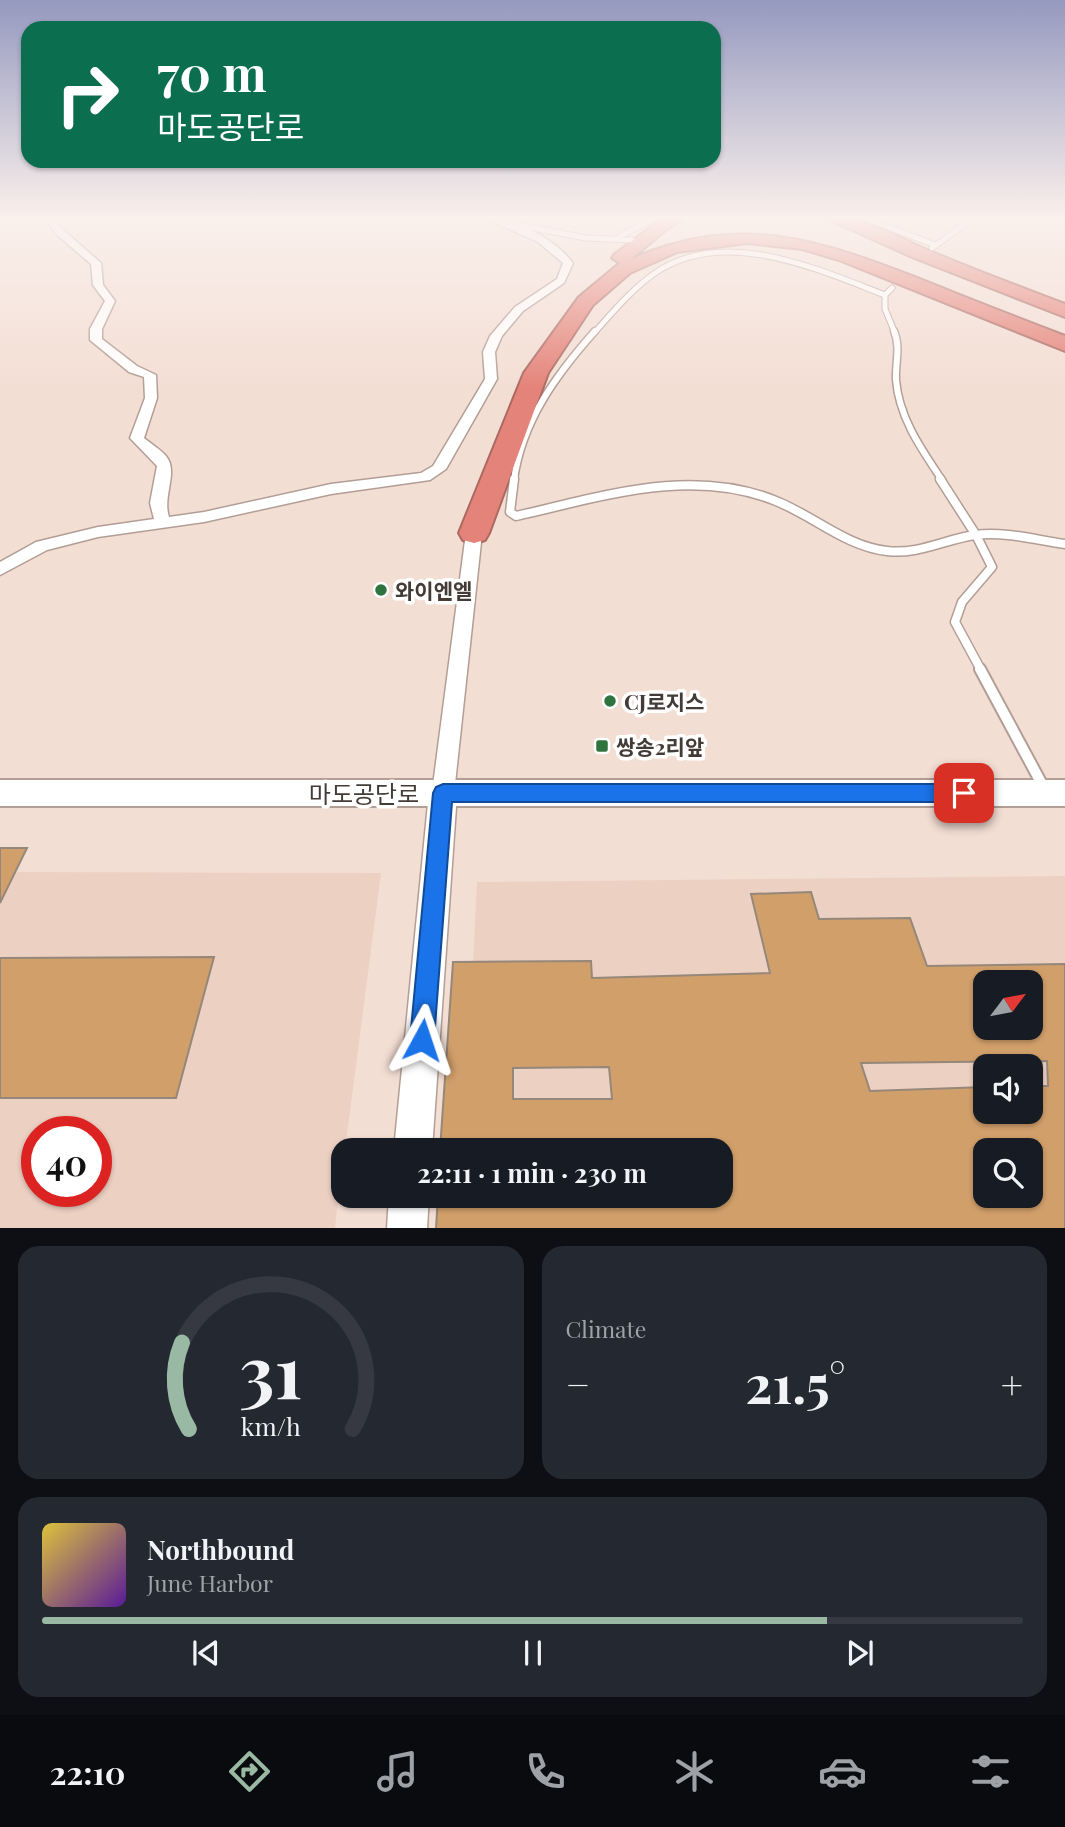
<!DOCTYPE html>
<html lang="en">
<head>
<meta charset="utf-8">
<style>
  body { margin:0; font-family:"Playfair Display","Noto Sans KR",serif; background:#242831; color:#f1f3f6; height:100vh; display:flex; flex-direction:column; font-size:26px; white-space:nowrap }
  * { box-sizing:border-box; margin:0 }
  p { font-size:23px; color:#9ea1a6 }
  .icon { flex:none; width:38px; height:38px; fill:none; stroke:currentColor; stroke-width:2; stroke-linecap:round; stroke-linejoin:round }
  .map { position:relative; height:1228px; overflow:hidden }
  .side { display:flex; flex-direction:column; gap:18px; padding:18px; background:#0d0f14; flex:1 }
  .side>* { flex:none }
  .guide { position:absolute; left:21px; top:21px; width:700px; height:147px; border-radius:21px; box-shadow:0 2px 5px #0004; background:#0b6e4f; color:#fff; overflow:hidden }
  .needle { width:46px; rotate:58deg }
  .tools { position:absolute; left:973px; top:970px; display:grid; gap:14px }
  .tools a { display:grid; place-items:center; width:70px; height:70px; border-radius:14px; background:#171b24; box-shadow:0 2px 5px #0004; font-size:35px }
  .speed { position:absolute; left:21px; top:1116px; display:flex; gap:14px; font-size:35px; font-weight:700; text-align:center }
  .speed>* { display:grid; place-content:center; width:91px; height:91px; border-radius:50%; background:#171b24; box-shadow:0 2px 5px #0004; line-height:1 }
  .speed .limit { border:10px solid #d22; background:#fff; color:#111 }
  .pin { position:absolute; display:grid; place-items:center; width:60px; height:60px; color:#fff; margin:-30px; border-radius:14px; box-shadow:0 4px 10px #0006 }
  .me { position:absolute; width:77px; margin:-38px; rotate:5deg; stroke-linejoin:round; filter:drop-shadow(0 0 5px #0008) }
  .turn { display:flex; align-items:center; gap:24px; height:147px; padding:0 21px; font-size:32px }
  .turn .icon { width:91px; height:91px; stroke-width:2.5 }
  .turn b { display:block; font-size:49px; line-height:60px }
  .big { font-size:52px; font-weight:700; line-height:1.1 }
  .side .card { flex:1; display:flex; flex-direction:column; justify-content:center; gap:10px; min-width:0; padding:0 24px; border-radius:21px; background:#242831 }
  .side .dial { align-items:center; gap:0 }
  .dial svg { height:182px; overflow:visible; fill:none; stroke:#363941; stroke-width:7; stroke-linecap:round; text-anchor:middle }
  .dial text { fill:#f1f3f6; stroke:none }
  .song { display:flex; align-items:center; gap:21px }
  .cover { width:84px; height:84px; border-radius:10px; background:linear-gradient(135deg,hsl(50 70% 55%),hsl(270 70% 35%)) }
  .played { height:7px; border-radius:4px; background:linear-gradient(90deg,#9ab9a4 80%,#363941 80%) }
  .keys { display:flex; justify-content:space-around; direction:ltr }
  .heat { display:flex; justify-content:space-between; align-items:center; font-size:38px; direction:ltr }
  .side .tiles { flex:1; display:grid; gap:18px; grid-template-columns:1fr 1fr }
  .card:last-child { grid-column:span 2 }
  .trip { position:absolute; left:331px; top:1138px; width:402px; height:70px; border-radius:21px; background:#171b24; box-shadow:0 2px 5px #0004; font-weight:700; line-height:70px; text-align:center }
  .tab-bar { display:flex; height:112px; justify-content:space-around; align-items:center; background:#090b0e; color:#9ea1a6 }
  .tab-bar .icon { width:49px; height:49px }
  .tab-bar .selected { color:#9ab9a4 }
  .tab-bar b { font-size:32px; color:#f1f3f6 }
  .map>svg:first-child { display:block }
</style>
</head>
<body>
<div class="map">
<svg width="1065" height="1229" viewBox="0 0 1065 1229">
  <rect width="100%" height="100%" fill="#f3ded4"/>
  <path fill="#ecd0c2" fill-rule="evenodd" d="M0,872l381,1 -36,277h-2l-8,78h-335zM37,1132h59v60h-59z
    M1065,876v352l-344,-33v-45h-257l13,-268zM985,982h46v45h-46zM985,1066h46v45h-46zM985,1150h46v45h-46z"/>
  <path fill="#d19f6a" stroke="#958779" stroke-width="2" fill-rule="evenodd" d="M0,848h27l-27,55z
    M811,892l8,27 91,-1 17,48 138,-2v265h-629l2,-34h283v-45h-281l13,-188 138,-1 1,17 178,-5 -19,-79zM985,982h46v45h-46zM1047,1061l1,25h-17v25h-46v-24l-115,4 -9,-28zM609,1067l3,32h-99v-31zM985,1150h46v45h-46z
    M214,957l-38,141h-176v-140z"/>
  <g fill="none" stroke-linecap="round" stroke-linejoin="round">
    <defs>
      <path id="service-far3" d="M862,217l73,28
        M513,224l73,14 46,2
        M619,237l37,-20
        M932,248l43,-31
        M892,288l-7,7v14l10,24
        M594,333c18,-20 38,-44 61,-60 69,-47 162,-4 230,22"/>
      <path id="service-far2" d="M894,331c7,16 1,33 2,49 3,38 26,70 46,100
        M514,480c8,-59 42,-105 81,-149"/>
      <path id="service-far1" d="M514,479l-4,33 6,4c85,-19 175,-50 260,-15 38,15 69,45 111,50 31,4 59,-12 88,-16 30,-4 61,5 90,9
        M940,479l36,56 16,32 -30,35 -7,20 26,48"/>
      <path id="service" d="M980,669l64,119"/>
      <path id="minor" d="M46,217h9l7,12 39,34 2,22 12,16 -13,28v10l35,27 19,9 1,23 -13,40c7,6 16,11 22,18 13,16 -4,40 3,61l35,-5 127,-28 90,-11 12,-7 52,-87 -2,-27 7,-16 25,-29 42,-28 6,-16 -25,-21 -56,-25c32,0 72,21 91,46l-9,20 -41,28 -21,25 -7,16 2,27 -51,90 -16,11 -99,14 -127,28 -106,15 -51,13 -47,25v-13l36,-20 62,-15 56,-8 -4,-16 7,-37 -27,-28 15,-40 -1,-21 -15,-5 -39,-32v-11l15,-28 -12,-16 -2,-21 -36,-31z
        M474,528l8,5 -28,260 -3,7 -8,3 -8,-3 -3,-7 34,-260z"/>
      <path id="tertiary" d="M443,781l10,3 4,9 -25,357h-38l35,-357 4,-9z
        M389,1195h40l-2,34h-40z"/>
      <path id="secondary" d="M0,780h1065v26h-1065z"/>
      <path id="motorway" d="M664,217h22l-19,12 -36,30c111,-47 188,-19 294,22 47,19 93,37 140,55v15l-226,-91 -37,-11 -55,-6 -70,9 -47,21 -37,32 -45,68 -59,160 -4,7 -11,3 -11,-3 -4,-7 65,-160 55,-76 41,-34 -8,-5 3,-4z
        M824,217c43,0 63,16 101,32 46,20 93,37 140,55v13l-153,-60z"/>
    </defs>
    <use href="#service-far3" stroke="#b29e95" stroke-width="7"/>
    <use href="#service-far2" stroke="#b29e95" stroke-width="9"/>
    <use href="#service-far1" stroke="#b29e95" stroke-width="11"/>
    <use href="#service" stroke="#b29e95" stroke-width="14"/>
    <use href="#minor" stroke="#b29e95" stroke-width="3"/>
    <use href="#tertiary" stroke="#b29e95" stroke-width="3"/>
    <use href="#secondary" stroke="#b29e95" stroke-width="4"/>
    <use href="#motorway" stroke="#ac6a62" stroke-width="4"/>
    <use href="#service-far3" stroke="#fff" stroke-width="5"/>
    <use href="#service-far2" stroke="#fff" stroke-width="6"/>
    <use href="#service-far1" stroke="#fff" stroke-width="8"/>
    <use href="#service" stroke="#fff" stroke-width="10"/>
    <use href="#minor" fill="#fff" fill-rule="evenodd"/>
    <use href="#tertiary" fill="#fff" fill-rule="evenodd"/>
    <use href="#secondary" fill="#fff" fill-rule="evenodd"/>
    <use href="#motorway" fill="#e48379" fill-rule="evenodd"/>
  </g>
  <linearGradient id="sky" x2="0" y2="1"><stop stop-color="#9599bf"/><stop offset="0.56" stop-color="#faf0ec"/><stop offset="1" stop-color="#faf0ec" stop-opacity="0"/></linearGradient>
  <rect width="1065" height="389" fill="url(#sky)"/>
  <path fill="#1a73e8" stroke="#114b97" stroke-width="2" d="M443,784h521l7,3 3,6 -3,6 -7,3h-512l-18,238 -3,9 -9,3 -9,-3 -3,-9 23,-247 3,-6z"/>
  <g fill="#2f733f" stroke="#fff" stroke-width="2.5">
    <circle cx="381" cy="590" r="7"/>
    <circle cx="610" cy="701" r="7"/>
    <rect x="595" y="739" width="14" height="14" rx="3.5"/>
  </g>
  <g text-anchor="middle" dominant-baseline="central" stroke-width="7" stroke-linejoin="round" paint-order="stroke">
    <g font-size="21" font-weight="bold" fill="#433b37" stroke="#fff" text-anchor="start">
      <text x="395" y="590">와이엔엘</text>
      <text x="624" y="701">CJ로지스</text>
      <text x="616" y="746">쌍송2리앞</text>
    </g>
    <g font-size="24" fill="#433b37" stroke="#fff">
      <text x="364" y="793">마도공단로</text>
    </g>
  </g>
</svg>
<div class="tools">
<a><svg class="needle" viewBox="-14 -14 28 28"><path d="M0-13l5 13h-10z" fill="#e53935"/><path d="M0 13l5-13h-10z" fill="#9ea1a6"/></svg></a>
<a><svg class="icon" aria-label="sound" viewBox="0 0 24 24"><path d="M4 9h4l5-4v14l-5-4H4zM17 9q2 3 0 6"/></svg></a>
<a><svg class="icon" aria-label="search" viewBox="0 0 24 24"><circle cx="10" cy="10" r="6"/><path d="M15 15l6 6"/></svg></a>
</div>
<div class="speed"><div class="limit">40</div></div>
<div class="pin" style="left:964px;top:793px;background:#d93025"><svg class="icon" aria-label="arrive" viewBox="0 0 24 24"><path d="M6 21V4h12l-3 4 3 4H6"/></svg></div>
<svg class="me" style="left:422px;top:1040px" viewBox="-20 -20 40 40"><path d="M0-17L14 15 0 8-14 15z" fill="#1a73e8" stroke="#fff" stroke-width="4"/></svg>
<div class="trip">22:11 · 1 min · 230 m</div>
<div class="guide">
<div class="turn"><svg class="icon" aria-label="right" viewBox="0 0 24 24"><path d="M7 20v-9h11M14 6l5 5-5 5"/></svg><div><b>70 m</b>마도공단로</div></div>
</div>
</div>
<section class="side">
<div class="tiles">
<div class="card dial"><svg viewBox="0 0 100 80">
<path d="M14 69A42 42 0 1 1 86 69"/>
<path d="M14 69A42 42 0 0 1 11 31" stroke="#9ab9a4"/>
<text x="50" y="56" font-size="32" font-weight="700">31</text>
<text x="50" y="72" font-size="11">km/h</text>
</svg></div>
<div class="card"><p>Climate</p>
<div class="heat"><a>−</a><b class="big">21.5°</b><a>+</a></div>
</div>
<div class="card">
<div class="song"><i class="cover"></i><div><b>Northbound</b><p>June Harbor</p></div></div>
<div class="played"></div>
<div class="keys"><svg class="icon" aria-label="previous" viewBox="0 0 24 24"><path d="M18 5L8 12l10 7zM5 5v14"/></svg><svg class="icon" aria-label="pause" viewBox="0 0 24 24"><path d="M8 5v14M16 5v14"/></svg><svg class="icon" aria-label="next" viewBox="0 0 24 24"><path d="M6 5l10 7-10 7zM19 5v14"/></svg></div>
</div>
</div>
</section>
<nav class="tab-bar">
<b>22:10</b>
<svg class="icon selected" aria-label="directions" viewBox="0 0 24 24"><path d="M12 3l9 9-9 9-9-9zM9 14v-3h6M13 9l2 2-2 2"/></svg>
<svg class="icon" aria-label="music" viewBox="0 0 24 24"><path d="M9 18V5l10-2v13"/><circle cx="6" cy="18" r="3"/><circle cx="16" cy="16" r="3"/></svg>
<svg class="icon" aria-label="phone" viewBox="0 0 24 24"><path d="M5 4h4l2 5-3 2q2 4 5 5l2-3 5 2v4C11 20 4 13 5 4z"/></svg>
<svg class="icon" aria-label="climate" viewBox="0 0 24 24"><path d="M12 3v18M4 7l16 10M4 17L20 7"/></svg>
<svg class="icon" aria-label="car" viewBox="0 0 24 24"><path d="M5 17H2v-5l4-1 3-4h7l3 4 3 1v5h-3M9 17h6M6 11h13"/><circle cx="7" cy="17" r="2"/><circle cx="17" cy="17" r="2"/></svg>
<svg class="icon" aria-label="filters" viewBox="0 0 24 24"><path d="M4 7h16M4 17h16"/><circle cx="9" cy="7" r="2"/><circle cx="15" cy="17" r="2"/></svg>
</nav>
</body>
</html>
